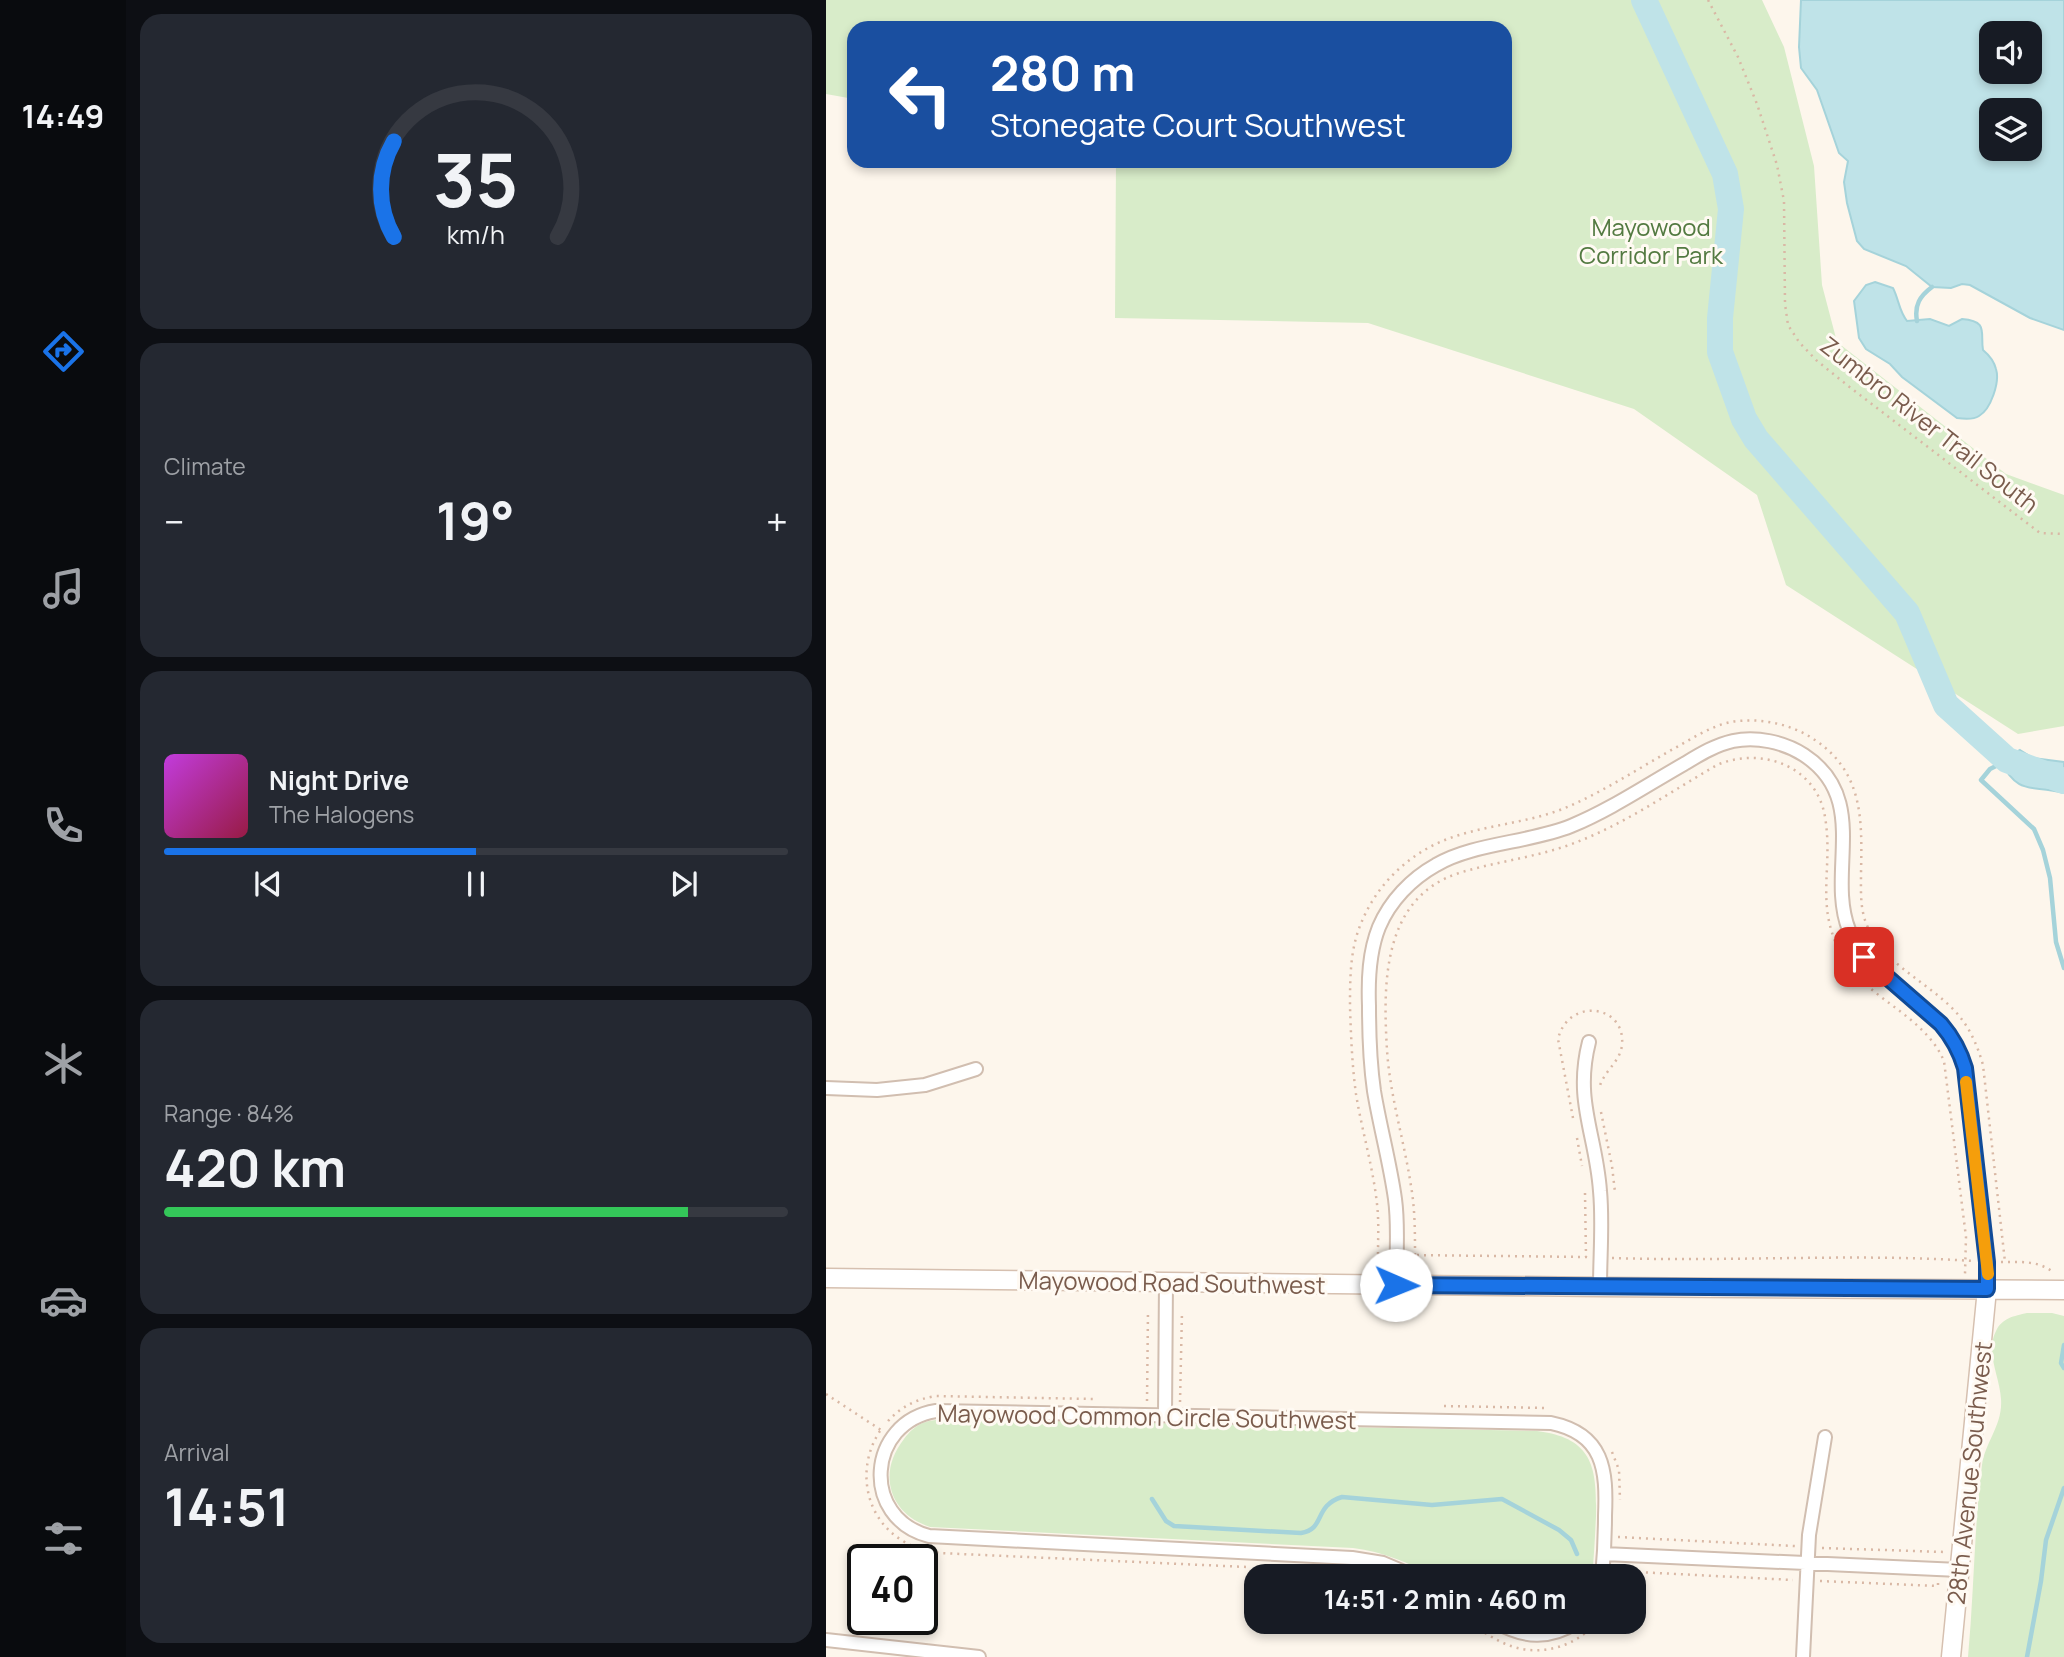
<!DOCTYPE html>
<html lang="en">
<head>
<meta charset="utf-8">
<style>
  body { margin:0; font-family:Manrope,sans-serif; background:#242831; color:#f1f3f6; height:100vh; display:flex; flex-direction:column; font-size:26px; white-space:nowrap }
  * { box-sizing:border-box; margin:0 }
  p { font-size:23px; color:#9ea1a6 }
  .icon { flex:none; width:38px; height:38px; fill:none; stroke:currentColor; stroke-width:2; stroke-linecap:round; stroke-linejoin:round }
  .map { position:relative; flex:1; overflow:hidden }
  .drawer { display:flex; flex-direction:column; gap:14px; padding:14px; background:#0d0f14; width:700px }
  .drawer>* { flex:none }
  .banner { position:absolute; left:21px; top:21px; width:665px; height:147px; border-radius:21px; box-shadow:0 4px 10px #0003; background:#1a4fa0; color:#fff; overflow:hidden }
  .fabs { position:absolute; left:1153px; top:21px; display:grid; gap:14px }
  .fabs a { display:grid; place-items:center; width:63px; height:63px; border-radius:14px; background:#171b24; box-shadow:0 4px 10px #0003; font-size:35px }
  .speed { position:absolute; left:21px; top:1544px; display:flex; gap:14px; font-size:35px; font-weight:700; text-align:center }
  .speed>* { display:grid; place-content:center; width:91px; height:91px; border-radius:50%; background:#171b24; box-shadow:0 4px 10px #0003; line-height:1 }
  .speed .limit { border:4px solid #111; border-radius:10px; background:#fff; color:#111 }
  .pin { position:absolute; display:grid; place-items:center; width:60px; height:60px; color:#fff; margin:-30px; border-radius:14px; box-shadow:0 4px 10px #0006 }
  .me { position:absolute; width:77px; margin:-38px; rotate:91deg; stroke-linejoin:round; filter:drop-shadow(0 0 5px #0008) }
  .turn { display:flex; align-items:center; gap:24px; height:147px; padding:0 28px; font-size:32px }
  .turn .icon { width:91px; height:91px; stroke-width:2.5 }
  .turn b { display:block; font-size:49px; line-height:60px }
  .big { font-size:52px; font-weight:700; line-height:1.1 }
  .drawer .card { flex:1; display:flex; flex-direction:column; justify-content:center; gap:10px; min-width:0; padding:0 24px; border-radius:21px; background:#242831 }
  .drawer .dial { align-items:center; gap:0 }
  .dial svg { height:182px; overflow:visible; fill:none; stroke:#363941; stroke-width:7; stroke-linecap:round; text-anchor:middle }
  .dial text { fill:#f1f3f6; stroke:none }
  .song { display:flex; align-items:center; gap:21px }
  .cover { width:84px; height:84px; border-radius:10px; background:linear-gradient(135deg,hsl(290 70% 55%),hsl(340 70% 35%)) }
  .played { height:7px; border-radius:4px; background:linear-gradient(90deg,#1a73e8 50%,#363941 50%) }
  .keys { display:flex; justify-content:space-around; direction:ltr }
  .heat { display:flex; justify-content:space-between; align-items:center; font-size:38px; direction:ltr }
  .charge { height:10px; border-radius:5px; background:linear-gradient(90deg,#34c759 84%,#363941 0) }
  .trip { position:absolute; left:418px; top:1564px; width:402px; height:70px; border-radius:21px; background:#171b24; box-shadow:0 4px 10px #0003; font-weight:700; line-height:70px; text-align:center }
  main { display:flex; flex:1; min-height:0 }
  .tab-bar { display:flex; flex-direction:column; width:126px; justify-content:space-around; align-items:center; background:#090b0e; color:#9ea1a6 }
  .tab-bar .icon { width:49px; height:49px }
  .tab-bar .current { color:#1a73e8 }
  .tab-bar b { font-size:32px; color:#f1f3f6 }
  .map>svg:first-child { display:block }
</style>
</head>
<body>
<main>
<nav class="tab-bar">
<b>14:49</b>
<svg class="icon current" aria-label="directions" viewBox="0 0 24 24"><path d="M12 3l9 9-9 9-9-9zM9 14v-3h6M13 9l2 2-2 2"/></svg>
<svg class="icon" aria-label="music" viewBox="0 0 24 24"><path d="M9 18V5l10-2v13"/><circle cx="6" cy="18" r="3"/><circle cx="16" cy="16" r="3"/></svg>
<svg class="icon" aria-label="phone" viewBox="0 0 24 24"><path d="M5 4h4l2 5-3 2q2 4 5 5l2-3 5 2v4C11 20 4 13 5 4z"/></svg>
<svg class="icon" aria-label="climate" viewBox="0 0 24 24"><path d="M12 3v18M4 7l16 10M4 17L20 7"/></svg>
<svg class="icon" aria-label="car" viewBox="0 0 24 24"><path d="M5 17H2v-5l4-1 3-4h7l3 4 3 1v5h-3M9 17h6M6 11h13"/><circle cx="7" cy="17" r="2"/><circle cx="17" cy="17" r="2"/></svg>
<svg class="icon" aria-label="filters" viewBox="0 0 24 24"><path d="M4 7h16M4 17h16"/><circle cx="9" cy="7" r="2"/><circle cx="15" cy="17" r="2"/></svg>
</nav>
<section class="drawer">
<div class="card dial"><svg viewBox="0 0 100 80">
<path d="M14 69A42 42 0 1 1 86 69"/>
<path d="M14 69A42 42 0 0 1 14 27" stroke="#1a73e8"/>
<text x="50" y="56" font-size="32" font-weight="700">35</text>
<text x="50" y="72" font-size="11">km/h</text>
</svg></div>
<div class="card"><p>Climate</p>
<div class="heat"><a>−</a><b class="big">19°</b><a>+</a></div>
</div>
<div class="card">
<div class="song"><i class="cover"></i><div><b>Night Drive</b><p>The Halogens</p></div></div>
<div class="played"></div>
<div class="keys"><svg class="icon" aria-label="previous" viewBox="0 0 24 24"><path d="M18 5L8 12l10 7zM5 5v14"/></svg><svg class="icon" aria-label="pause" viewBox="0 0 24 24"><path d="M8 5v14M16 5v14"/></svg><svg class="icon" aria-label="next" viewBox="0 0 24 24"><path d="M6 5l10 7-10 7zM19 5v14"/></svg></div>
</div>
<div class="card"><p>Range · 84%</p><b class="big">420 km</b><div class="charge"></div></div>
<div class="card"><p>Arrival</p><b class="big">14:51</b></div>
</section>
<div class="map">
<svg width="1238" height="1657" viewBox="0 0 1238 1657">
  <rect width="100%" height="100%" fill="#fdf6ec"/>
  <path fill="#d8ecc9" d="M0,0h936l22,47 30,119 8,119 15,57 169,132 58,21v231l-46,8 -232,-149 -29,-90 -123,-86 -266,-86 -253,-5 1,-157h389v-133h-651v71l-28,-5z
    M1201,1313h25l12,3v341h-96c6,-64 6,-128 14,-192 3,-23 21,-40 19,-66 -1,-22 -16,-47 -5,-68 6,-13 18,-15 31,-18z
    M127,1419l584,12c56,7 60,36 59,85 -1,21 -2,41 -4,61h-157c-27,-15 -52,-25 -82,-29l-423,-21c-41,-13 -53,-54 -26,-88 5,-7 13,-15 22,-17 8,-3 18,-2 27,-3z"/>
  <path fill="#bfe3e8" stroke="#a5d3da" stroke-width="2" fill-rule="evenodd" d="M975,0h263v330l-34,-12 -60,-33 -8,-1 -11,4 -19,-1 -26,-21 -42,-17 -7,-8 -10,-38 -3,-21 4,-21 -9,-8 -22,-63 -16,-22 -2,-21zM1166,33h38v39h-38zM1166,110h38v39h-38z
    M1049,282l18,6c6,12 6,23 14,33l23,-2 19,7 13,-7c27,2 18,14 21,31 6,5 11,11 13,19 4,13 -5,40 -17,47 -6,4 -15,3 -22,2l-55,-41 -12,-13 -24,-15 -7,-11 -5,-37 12,-16z
    M1194,750l13,8 31,4v31c-34,-9 -44,4 -64,-32z"/>
  <g fill="none" stroke-linecap="round" stroke-linejoin="round">
    <path stroke="#a5d3da" stroke-width="4.5" d="M1091,321c-3,-16 3,-25 15,-34
      M1180,761l-16,8 -9,11 53,49 9,21 7,28 6,64 8,26
      M1238,1345l-3,18 3,5
      M326,1499l14,22 8,5 127,7c25,-4 12,-27 41,-36l90,8 70,-6 57,31 12,10 6,14
      M1201,1657l14,-76 5,-41 18,-52"/>
    <path stroke="#bfe3e8" stroke-width="26" d="M818,0l81,174 6,35 -11,109v34l24,67 12,20 151,174 39,92 61,55 57,21"/>
    <defs>
      <path id="street" d="M763,1042c-15,59 7,92 11,149 3,31 0,64 0,96
        M0,1088l51,2 48,-5 51,-16
        M570,1285c0,-28 3,-57 -1,-86 -5,-36 -15,-72 -21,-108 -4,-28 -5,-57 -5,-85 -1,-27 0,-54 10,-79 11,-26 32,-48 57,-62 37,-22 93,-22 135,-39 39,-16 76,-41 113,-62 15,-9 31,-19 49,-23 23,-5 51,1 71,14 67,44 22,117 45,175 25,61 97,70 116,138l22,194v27
        M339,1415l1,-134
        M778,1554l355,16
        M590,1577l-33,-14 -31,-5 -423,-22c-69,-18 -62,-114 7,-125l615,12c53,11 56,47 54,93 0,20 -1,40 -3,61
        M670,1622c28,16 53,18 81,0
        M0,1640l153,17
        M977,1657l6,-122 16,-98"/>
      <path id="secondary" d="M0,1278l774,9 464,3
        M1125,1657l36,-368"/>
    </defs>
    <use href="#street" stroke="#d1beb0" stroke-width="16"/>
    <use href="#secondary" stroke="#d6c0b0" stroke-width="21"/>
    <path stroke="#d9b8a5" stroke-width="2.5" stroke-dasharray="2 5" stroke-linecap="butt" d="M882,0l30,57 19,47 20,61 7,36 1,103 3,21 11,17 17,18 31,25 193,148 24,1
      M775,1112l11,54 3,26
      M747,1118l-15,-79c10,-42 68,-35 64,6 -2,18 -19,26 -23,44
      M751,1138l5,28
      M759,1193l1,64
      M559,1254h-7c0,-16 1,-33 -1,-50 -4,-37 -15,-73 -21,-110 -4,-29 -5,-58 -6,-87 0,-30 0,-59 12,-86 13,-31 37,-57 66,-73 41,-23 93,-22 137,-40 38,-16 74,-40 110,-60 18,-10 36,-22 56,-26 28,-5 61,2 84,18 49,33 47,81 46,134 0,17 -1,33 5,49 16,40 60,58 88,87 15,16 23,34 29,55l22,197
      M584,1255l178,2
      M589,1255c0,-23 0,-46 -4,-69 -7,-46 -21,-90 -24,-136 -4,-66 -5,-152 72,-177 39,-12 80,-16 118,-31 49,-19 95,-51 140,-77 44,-19 100,1 108,52 9,53 -12,90 19,142 25,41 80,56 100,102l22,176 -1,37
      M786,1258c121,4 241,-5 361,3
      M1175,1262c19,0 38,-2 53,11
      M0,1394l55,36
      M321,1401l1,-90
      M354,1402l2,-90
      M618,1406l102,2
      M62,1421c14,-15 27,-21 47,-25l159,3
      M54,1431c-24,36 -16,87 23,110 11,7 23,9 36,12l308,14
      M786,1452l7,18 1,30
      M792,1537l177,9
      M996,1548l123,4
      M792,1571l175,9
      M994,1581l118,5v-5
      M641,1622c14,8 29,19 44,24 31,11 65,0 86,-24"/>
    <use href="#street" stroke="#fff" stroke-width="12"/>
    <use href="#secondary" stroke="#fff" stroke-width="18"/>
  </g>
  <g fill="none" stroke-linecap="round" stroke-linejoin="round">
    <defs>
      <path id="route" d="M570,1285l591,4v-27l-22,-194c-5,-17 -12,-30 -24,-44l-77,-67"/>
    </defs>
    <use href="#route" stroke="#114b97" stroke-width="18"/>
    <use href="#route" stroke="#1a73e8" stroke-width="12"/>
    <path stroke="#f59e0b" stroke-width="12" d="M1140,1082l22,192"/>
  </g>
  <g text-anchor="middle" dominant-baseline="central" stroke-width="6" stroke-linejoin="round" paint-order="stroke">
    <g font-size="24" fill="#537a41" stroke="#fffaf3">
      <text x="825" y="226">Mayowood<tspan x="825" dy="28">Corridor Park</tspan></text>
    </g>
    <g font-size="24" fill="#7a5c4d" stroke="#fffaf3">
      <text transform="translate(1104 424) rotate(38)">Zumbro River Trail South</text>
      <text transform="translate(346 1282) rotate(1)">Mayowood Road Southwest</text>
      <text transform="translate(321 1416) rotate(1)">Mayowood Common Circle Southwest</text>
      <text transform="translate(1143 1473) rotate(-84)">28th Avenue Southwest</text>
    </g>
  </g>
</svg>
<div class="fabs">
<a><svg class="icon" aria-label="sound" viewBox="0 0 24 24"><path d="M4 9h4l5-4v14l-5-4H4zM17 9q2 3 0 6"/></svg></a>
<a><svg class="icon" aria-label="layers" viewBox="0 0 24 24"><path d="M12 4l9 5-9 5-9-5zM3 14l9 5 9-5"/></svg></a>
</div>
<div class="speed"><div class="limit">40</div></div>
<div class="pin" style="left:1038px;top:957px;background:#d93025"><svg class="icon" aria-label="arrive" viewBox="0 0 24 24"><path d="M6 21V4h12l-3 4 3 4H6"/></svg></div>
<svg class="me" style="left:570px;top:1285px" viewBox="-20 -20 40 40"><circle r="19" fill="#fff"/><path d="M0-13L10 11 0 6-10 11z" fill="#1a73e8"/></svg>
<div class="trip">14:51 · 2 min · 460 m</div>
<div class="banner">
<div class="turn"><svg class="icon" aria-label="left" viewBox="0 0 24 24"><path d="M17 20v-9H6M10 6l-5 5 5 5"/></svg><div><b>280 m</b>Stonegate Court Southwest</div></div>
</div>
</div>
</main>
</body>
</html>
